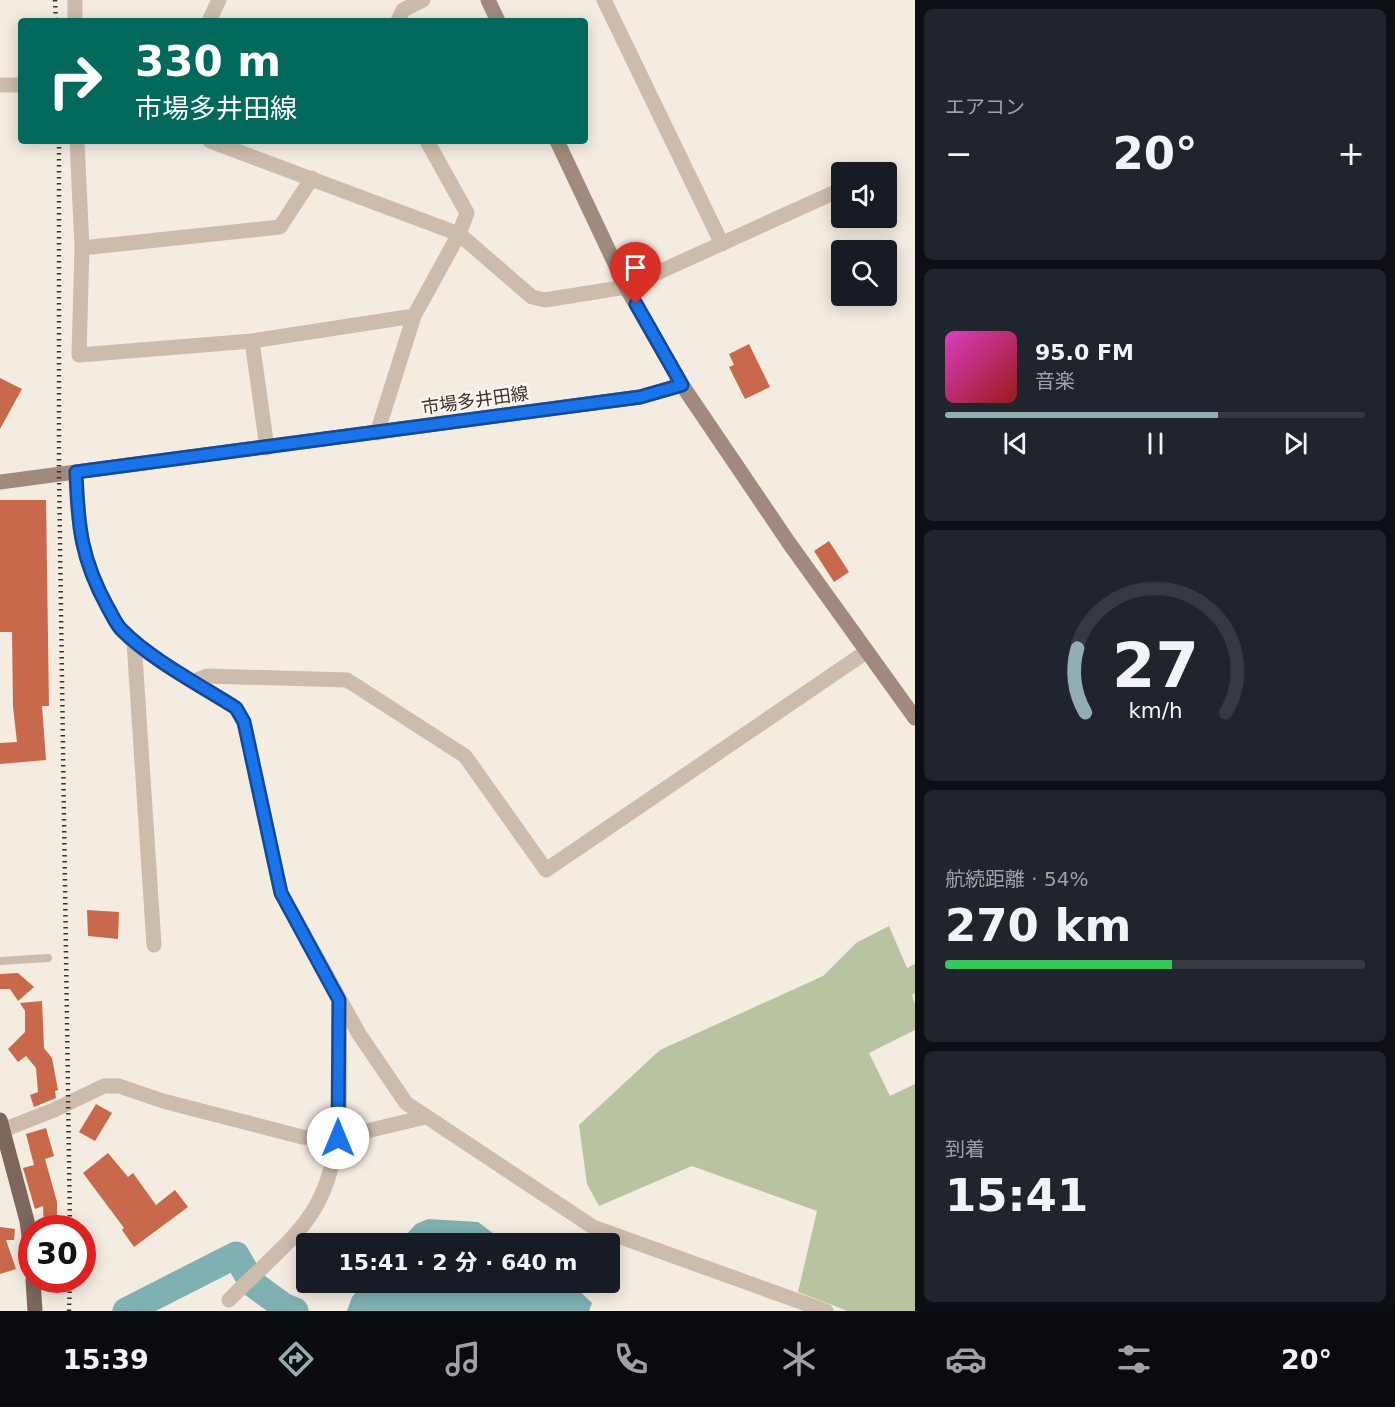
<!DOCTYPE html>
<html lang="ja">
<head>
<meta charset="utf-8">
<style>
  body { margin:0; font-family:"DejaVu Sans","Noto Sans JP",sans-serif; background:#20242c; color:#f1f3f6; height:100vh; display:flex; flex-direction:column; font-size:22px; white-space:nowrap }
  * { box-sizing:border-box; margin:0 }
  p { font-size:20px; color:#9ea1a6 }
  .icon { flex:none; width:33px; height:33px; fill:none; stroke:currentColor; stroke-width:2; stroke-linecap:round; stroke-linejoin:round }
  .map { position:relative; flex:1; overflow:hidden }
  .drawer { display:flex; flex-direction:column; gap:9px; padding:9px; background:#0d0f14; width:480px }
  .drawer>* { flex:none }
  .hud { position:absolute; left:18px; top:18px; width:570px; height:126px; border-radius:6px; box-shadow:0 3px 15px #0003; background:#00695c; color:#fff; overflow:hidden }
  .controls { position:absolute; left:831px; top:162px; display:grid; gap:12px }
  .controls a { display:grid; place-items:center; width:66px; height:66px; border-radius:6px; background:#171b24; box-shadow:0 3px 15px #0003; font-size:30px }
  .speed { position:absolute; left:18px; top:1215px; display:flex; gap:12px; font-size:30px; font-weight:700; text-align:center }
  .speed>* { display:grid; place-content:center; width:78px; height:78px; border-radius:50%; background:#171b24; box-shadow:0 3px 15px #0003; line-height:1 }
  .speed .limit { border:9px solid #d22; background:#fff; color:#111 }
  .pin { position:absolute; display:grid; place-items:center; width:51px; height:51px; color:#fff; margin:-62px -26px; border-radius:50% 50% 50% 0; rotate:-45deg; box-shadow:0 0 6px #0007 }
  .pin .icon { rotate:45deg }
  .me { position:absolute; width:66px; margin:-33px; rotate:0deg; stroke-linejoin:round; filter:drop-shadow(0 0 4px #0008) }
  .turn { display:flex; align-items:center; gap:21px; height:126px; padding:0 18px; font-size:27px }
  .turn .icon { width:78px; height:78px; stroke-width:2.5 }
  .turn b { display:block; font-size:42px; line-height:51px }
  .big { font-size:45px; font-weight:800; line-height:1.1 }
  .drawer .widget { flex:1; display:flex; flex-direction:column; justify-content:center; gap:9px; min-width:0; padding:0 21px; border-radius:9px; background:#20242c }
  .drawer .dial { align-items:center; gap:0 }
  .dial svg { height:156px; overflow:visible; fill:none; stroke:#363941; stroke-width:7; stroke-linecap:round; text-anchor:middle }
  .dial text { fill:#f1f3f6; stroke:none }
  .song { display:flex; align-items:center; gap:18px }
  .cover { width:72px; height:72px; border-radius:9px; background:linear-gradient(135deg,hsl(310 70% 55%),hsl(0 70% 35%)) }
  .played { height:6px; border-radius:3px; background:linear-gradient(90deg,#92aeb2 65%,#363941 65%) }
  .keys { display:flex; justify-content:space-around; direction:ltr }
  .heat { display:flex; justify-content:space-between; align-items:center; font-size:33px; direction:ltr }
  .charge { height:9px; border-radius:4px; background:linear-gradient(90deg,#34c759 54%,#363941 0) }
  .trip { position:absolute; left:296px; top:1233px; width:324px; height:60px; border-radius:6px; background:#171b24; box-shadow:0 3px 15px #0003; font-weight:800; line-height:60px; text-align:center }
  .menu { display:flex; height:96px; justify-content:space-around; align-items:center; background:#090b0e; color:#9ea1a6 }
  .menu .icon { width:42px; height:42px }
  .menu .on { color:#92aeb2 }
  .menu b { font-size:27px; color:#f1f3f6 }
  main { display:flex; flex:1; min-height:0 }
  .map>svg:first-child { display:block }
</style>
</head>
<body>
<main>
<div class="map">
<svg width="915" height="1311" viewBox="0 0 915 1311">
  <rect width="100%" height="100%" fill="#f4ebe1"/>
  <path fill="#b8c4a0" d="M889,926l18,42 8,-4v29l-3,2 3,9v26l-46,23 21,43 25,-12v227h-67l-50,-19 19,-81 -125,-45 -93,40 -12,-22 -8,-59 81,-75 163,-74 33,-33z"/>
  <path fill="#7fb0b2" d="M428,1219l50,3 28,21h-107l17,-19z
    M365,1282l206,1 21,20 -3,8h-242l5,-14z"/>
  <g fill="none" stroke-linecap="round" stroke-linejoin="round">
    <path stroke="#7fb0b2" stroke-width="27" d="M253,1284l30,22 12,5
      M126,1311l110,-56 12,21"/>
  </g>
  <path fill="#c8694b" d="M749,344l21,43 -25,12 -16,-32 5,-2 -5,-11z
    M0,378l22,11 -22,40z
    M0,500h46l3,206h-7l4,54 -46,4v-21l17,-1 -4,-35 -1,-75h-12z
    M829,541l20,31 -15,10 -20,-31z
    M87,910l32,2 -1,27 -30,-3z
    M18,973l16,14 -16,14 -8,-12h-10v-15z
    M42,1001l2,47 8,10 6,32 -3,1 1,7 -22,9 -4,-12 8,-3 -2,-24 -10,-12 -8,6 -10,-13 17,-17v-21l-5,-8z
    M96,1104l16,9 -17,28 -16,-9z
    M46,1128l8,28 -9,3 12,43v26h-13l-1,-22 -8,3 -12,-41 11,-3 -8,-31z
    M108,1153l20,24 5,-4 23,32 19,-15 13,17 -54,40 -12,-17 2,-2 -41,-55z
    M0,1227l15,2 -1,11h-8l10,29 -16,5z"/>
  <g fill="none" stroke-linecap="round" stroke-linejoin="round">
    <path stroke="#cdbbac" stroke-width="8" d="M0,961l48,-3"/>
    <path stroke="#cdbbac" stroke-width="15" d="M604,0l118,244
      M75,21v-21
      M209,21l10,-21
      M398,21l5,-11 20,-10
      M0,85h21
      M77,141l5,107 -3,107 173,-14 162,-25
      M210,141l249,93 73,63 13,3 81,-13 216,-98
      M82,248l198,-21 32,-49
      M252,341l15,107
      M377,433l37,-117 45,-82 8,-21 -40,-72
      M76,472c2,55 5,87 32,136 5,8 8,17 14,23 29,29 80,55 114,77l8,14 37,171 78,141 47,69 187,124 233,84
      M134,641l20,304
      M194,681l13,-5 140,4 118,76 81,114 320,-218
      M3,1130l51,-20 50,-24h15l44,15 139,36 36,1 87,-21
      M229,1300c27,-29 68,-60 87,-94 33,-59 22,-140 23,-206"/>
    <path stroke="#a18a7d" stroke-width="15" d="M488,0l10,21
      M557,141l69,146 56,98 107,158 126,175
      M0,482l640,-85 42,-12"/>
    <path stroke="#7d675c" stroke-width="15" d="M0,1120l27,101 5,38
      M33,1280l2,31"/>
    <path stroke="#3b302b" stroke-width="4.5" stroke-dasharray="1.5 4.5" stroke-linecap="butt" d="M55,0l1,21
      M59,141v333l11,754
      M69,1311l1,-31"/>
  </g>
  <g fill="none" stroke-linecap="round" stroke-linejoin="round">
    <defs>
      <path id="route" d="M338,1138l1,-138 -58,-107 -37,-171 -8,-14c-33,-21 -87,-50 -113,-77 -7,-6 -10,-15 -15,-23 -27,-49 -30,-81 -32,-136l564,-75 42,-12 -46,-81"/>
    </defs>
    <use href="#route" stroke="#114b97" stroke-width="15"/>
    <use href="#route" stroke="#1a73e8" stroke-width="10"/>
  </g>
  <g text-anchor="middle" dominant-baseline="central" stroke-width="5" stroke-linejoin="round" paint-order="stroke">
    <g font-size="18" fill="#3b302b" stroke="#fbf5ee">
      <text transform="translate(475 400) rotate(-8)">市場多井田線</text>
    </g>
  </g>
</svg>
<div class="controls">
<a><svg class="icon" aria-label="sound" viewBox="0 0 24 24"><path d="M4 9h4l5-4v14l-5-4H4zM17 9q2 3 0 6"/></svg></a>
<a><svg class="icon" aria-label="search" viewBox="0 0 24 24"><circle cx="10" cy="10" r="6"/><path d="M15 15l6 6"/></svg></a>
</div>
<div class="speed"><div class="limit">30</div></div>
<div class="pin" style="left:636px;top:304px;background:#d93025"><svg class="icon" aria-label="arrive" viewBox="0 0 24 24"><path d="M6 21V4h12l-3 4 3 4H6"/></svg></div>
<svg class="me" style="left:338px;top:1138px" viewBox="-20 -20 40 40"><circle r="19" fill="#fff"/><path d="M0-13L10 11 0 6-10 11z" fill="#1a73e8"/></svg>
<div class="trip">15:41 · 2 分 · 640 m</div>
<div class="hud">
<div class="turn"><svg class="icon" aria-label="right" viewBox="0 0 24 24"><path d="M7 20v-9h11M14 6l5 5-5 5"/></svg><div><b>330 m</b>市場多井田線</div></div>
</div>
</div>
<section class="drawer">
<div class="widget"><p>エアコン</p>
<div class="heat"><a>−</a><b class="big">20°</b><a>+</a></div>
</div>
<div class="widget">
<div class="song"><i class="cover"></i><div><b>95.0 FM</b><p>音楽</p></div></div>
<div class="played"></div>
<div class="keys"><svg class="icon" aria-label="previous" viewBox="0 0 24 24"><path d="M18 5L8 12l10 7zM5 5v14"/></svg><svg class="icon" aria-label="pause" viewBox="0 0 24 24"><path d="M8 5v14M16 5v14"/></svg><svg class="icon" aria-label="next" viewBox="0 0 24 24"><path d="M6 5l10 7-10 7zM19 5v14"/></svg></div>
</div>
<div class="widget dial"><svg viewBox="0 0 100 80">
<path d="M14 69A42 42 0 1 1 86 69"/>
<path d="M14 69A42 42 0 0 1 10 36" stroke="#92aeb2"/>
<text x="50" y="56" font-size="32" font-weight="700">27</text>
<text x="50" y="72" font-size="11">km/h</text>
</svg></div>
<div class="widget"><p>航続距離 · 54%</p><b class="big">270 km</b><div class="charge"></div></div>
<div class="widget"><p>到着</p><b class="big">15:41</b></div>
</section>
</main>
<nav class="menu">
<b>15:39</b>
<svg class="icon on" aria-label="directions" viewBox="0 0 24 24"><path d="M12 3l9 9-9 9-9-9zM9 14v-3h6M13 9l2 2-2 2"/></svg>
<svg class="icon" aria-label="music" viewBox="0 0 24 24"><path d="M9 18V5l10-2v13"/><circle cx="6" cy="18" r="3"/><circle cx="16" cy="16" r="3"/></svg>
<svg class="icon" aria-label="phone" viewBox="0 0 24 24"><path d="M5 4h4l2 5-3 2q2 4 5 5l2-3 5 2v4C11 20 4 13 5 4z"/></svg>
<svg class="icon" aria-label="climate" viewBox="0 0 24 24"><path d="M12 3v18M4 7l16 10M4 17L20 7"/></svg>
<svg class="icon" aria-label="car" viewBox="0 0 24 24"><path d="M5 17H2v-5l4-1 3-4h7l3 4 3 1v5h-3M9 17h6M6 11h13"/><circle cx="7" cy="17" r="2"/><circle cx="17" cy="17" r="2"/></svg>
<svg class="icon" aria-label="filters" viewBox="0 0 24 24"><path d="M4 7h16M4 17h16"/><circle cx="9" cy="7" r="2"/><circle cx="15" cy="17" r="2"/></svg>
<b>20°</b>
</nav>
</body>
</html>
